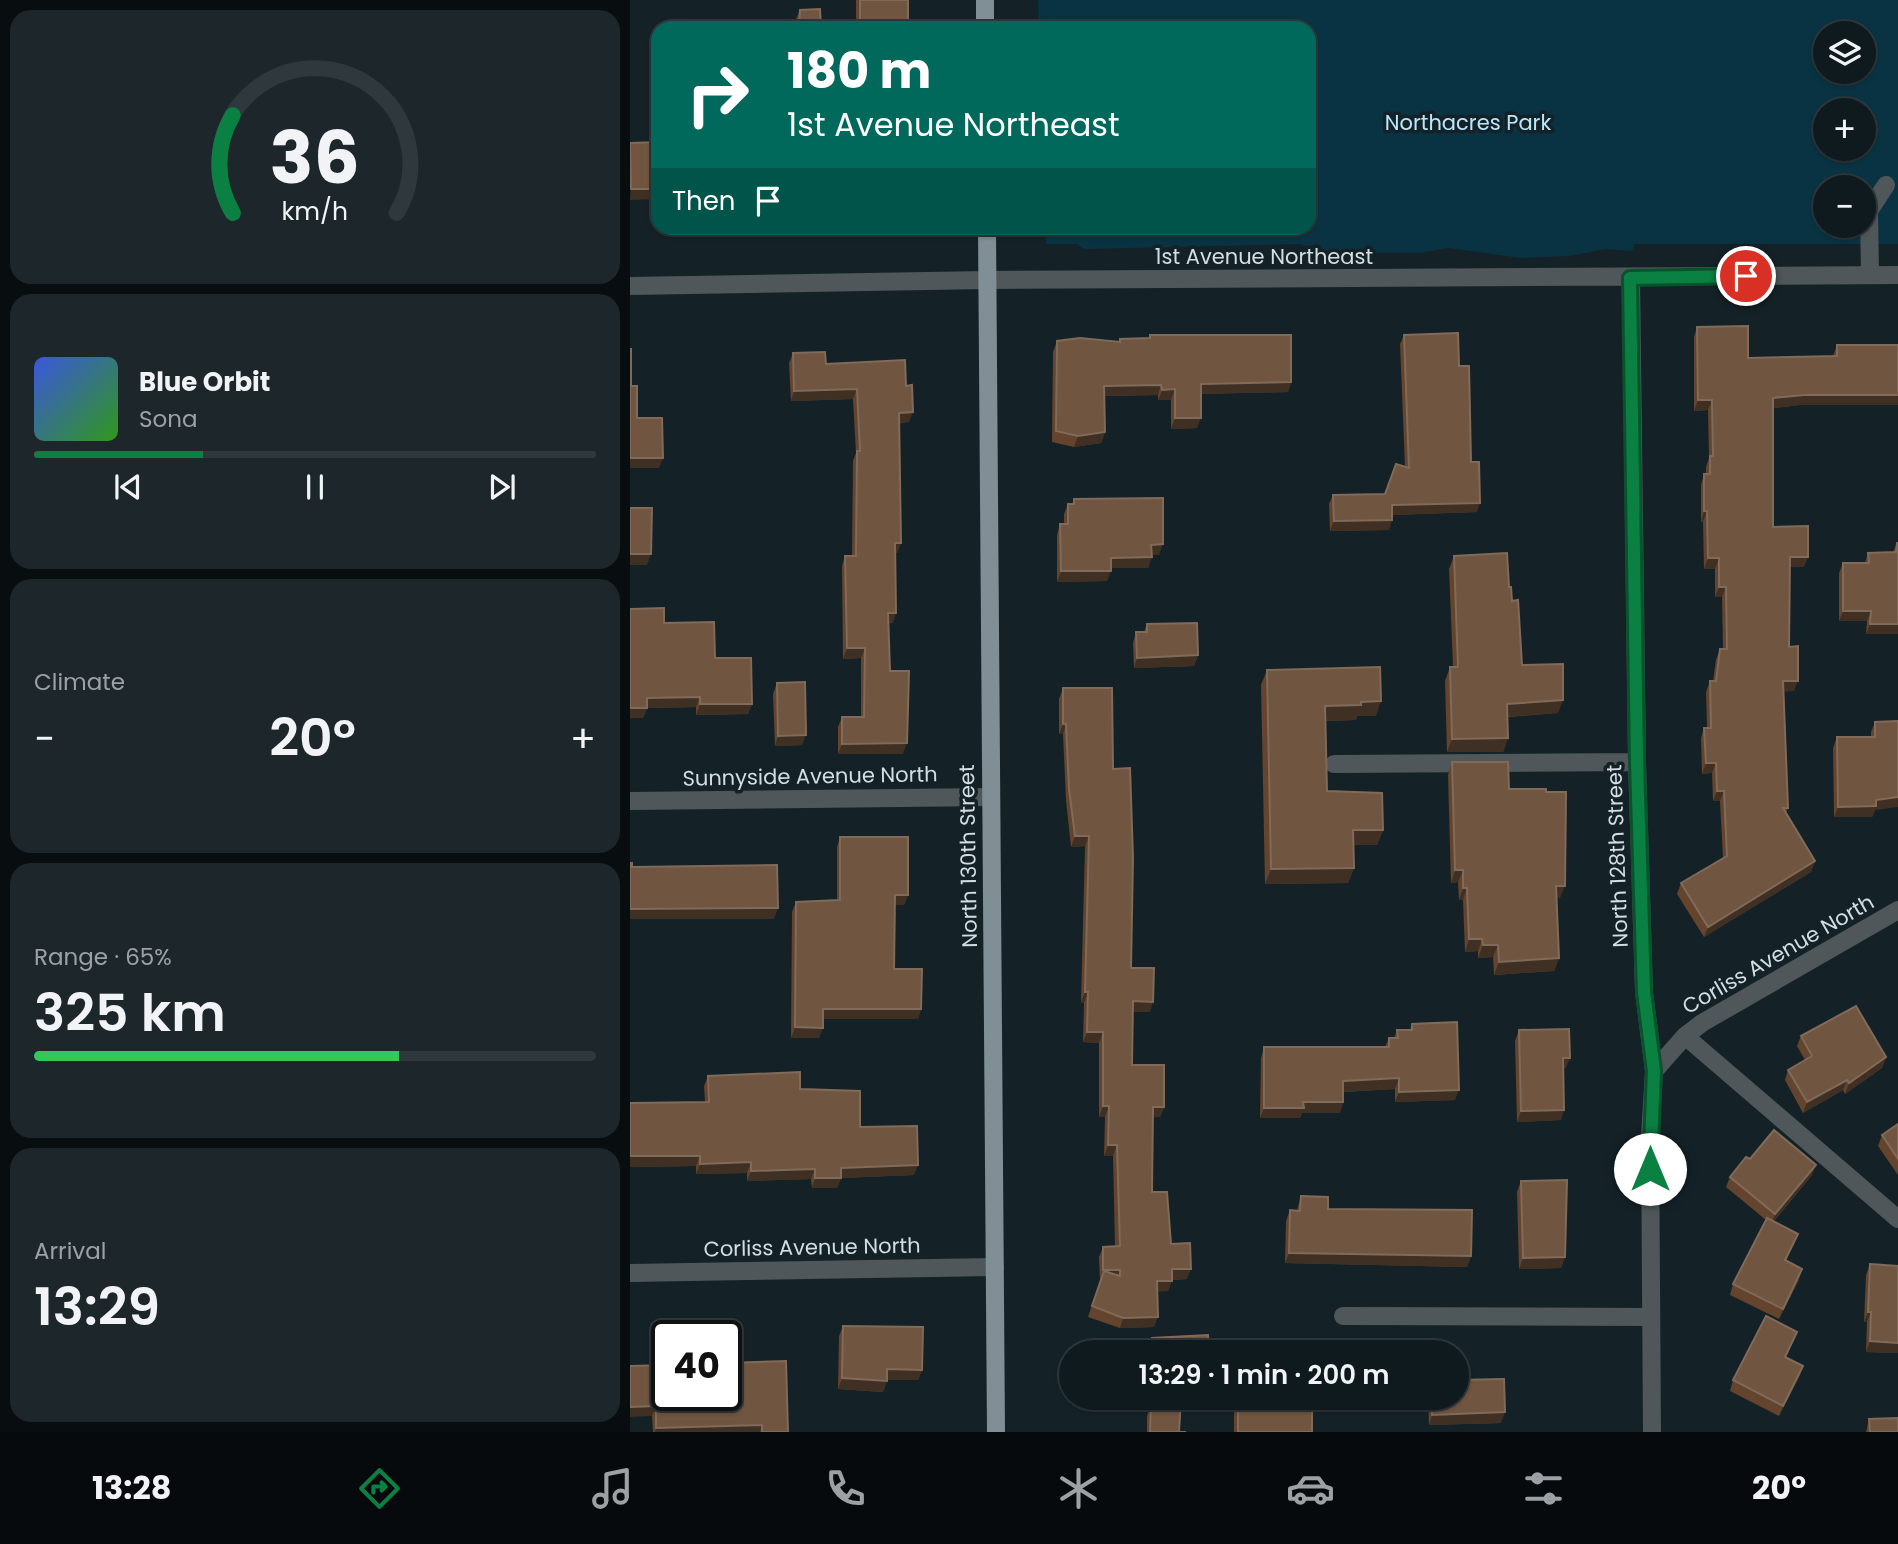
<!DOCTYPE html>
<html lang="en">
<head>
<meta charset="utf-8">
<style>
  body { margin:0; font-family:Poppins,sans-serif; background:#1d272b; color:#f1f3f6; height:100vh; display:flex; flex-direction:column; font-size:26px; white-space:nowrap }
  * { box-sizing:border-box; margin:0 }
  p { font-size:23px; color:#9ba1a4 }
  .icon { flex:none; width:38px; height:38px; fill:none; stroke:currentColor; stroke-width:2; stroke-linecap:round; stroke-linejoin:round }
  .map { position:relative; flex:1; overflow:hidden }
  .side { display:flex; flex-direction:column; gap:10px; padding:10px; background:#080e10; width:630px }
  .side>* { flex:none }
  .banner { position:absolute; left:21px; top:21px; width:665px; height:214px; border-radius:21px; box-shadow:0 2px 5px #0004,0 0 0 2px #2f383c; background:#00695c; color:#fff; overflow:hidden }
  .buttons { position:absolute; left:1183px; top:21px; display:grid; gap:14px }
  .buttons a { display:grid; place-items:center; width:63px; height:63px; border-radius:50%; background:#0f1a1e; box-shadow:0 2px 5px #0004,0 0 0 2px #2f383c; font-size:35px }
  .speed { position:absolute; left:21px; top:1320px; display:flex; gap:14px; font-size:35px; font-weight:700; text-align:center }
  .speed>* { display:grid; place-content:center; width:91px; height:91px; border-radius:50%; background:#0f1a1e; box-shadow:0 2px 5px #0004,0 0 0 2px #2f383c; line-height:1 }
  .speed .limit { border:4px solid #111; border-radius:10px; background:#fff; color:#111 }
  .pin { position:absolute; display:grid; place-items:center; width:60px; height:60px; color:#fff; margin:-30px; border:4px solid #fff; border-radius:50%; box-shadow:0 2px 7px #0007 }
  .me { position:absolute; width:77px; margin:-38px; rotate:0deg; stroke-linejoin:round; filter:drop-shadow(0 0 5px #0008) }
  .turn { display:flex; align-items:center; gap:24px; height:147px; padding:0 21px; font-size:32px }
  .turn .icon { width:91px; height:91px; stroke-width:2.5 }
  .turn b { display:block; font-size:49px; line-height:60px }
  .then { display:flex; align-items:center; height:66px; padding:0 21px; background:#0003; gap:14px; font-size:26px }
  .big { font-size:52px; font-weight:600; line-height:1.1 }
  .side .widget { flex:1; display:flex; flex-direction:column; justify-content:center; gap:10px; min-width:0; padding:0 24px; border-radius:21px; background:#1d272b }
  .side .dial { align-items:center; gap:0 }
  .dial svg { height:182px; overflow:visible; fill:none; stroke:#2f383c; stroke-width:7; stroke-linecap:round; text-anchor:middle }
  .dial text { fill:#f1f3f6; stroke:none }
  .song { display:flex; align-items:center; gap:21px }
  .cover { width:84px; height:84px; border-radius:10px; background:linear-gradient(135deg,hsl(230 70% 55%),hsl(110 70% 35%)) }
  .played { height:7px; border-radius:4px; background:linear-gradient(90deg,#0b8043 30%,#2f383c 30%) }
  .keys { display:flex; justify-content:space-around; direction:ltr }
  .heat { display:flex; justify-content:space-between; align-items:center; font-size:38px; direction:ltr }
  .charge { height:10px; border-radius:5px; background:linear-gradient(90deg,#34c759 65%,#2f383c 0) }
  .trip { position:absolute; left:429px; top:1340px; width:410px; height:70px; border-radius:35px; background:#0f1a1e; box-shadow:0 2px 5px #0004,0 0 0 2px #2f383c; font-weight:600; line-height:70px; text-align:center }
  .dock { display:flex; height:112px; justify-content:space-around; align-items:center; background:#060a0c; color:#9ba1a4 }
  .dock .icon { width:49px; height:49px }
  .dock .selected { color:#0b8043 }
  .dock b { font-size:32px; color:#f1f3f6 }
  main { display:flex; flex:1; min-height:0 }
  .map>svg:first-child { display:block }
</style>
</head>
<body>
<main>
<section class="side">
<div class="widget dial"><svg viewBox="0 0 100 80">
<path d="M14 69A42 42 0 1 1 86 69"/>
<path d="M14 69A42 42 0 0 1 14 26" stroke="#0b8043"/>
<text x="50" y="56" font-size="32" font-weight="700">36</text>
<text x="50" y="72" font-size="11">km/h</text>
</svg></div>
<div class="widget">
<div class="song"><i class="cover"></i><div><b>Blue Orbit</b><p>Sona</p></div></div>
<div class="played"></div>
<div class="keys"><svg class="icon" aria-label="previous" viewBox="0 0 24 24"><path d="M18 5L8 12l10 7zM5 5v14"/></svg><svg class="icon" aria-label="pause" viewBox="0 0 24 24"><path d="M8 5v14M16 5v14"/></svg><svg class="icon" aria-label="next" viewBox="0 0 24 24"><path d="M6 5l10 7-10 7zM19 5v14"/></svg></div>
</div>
<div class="widget"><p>Climate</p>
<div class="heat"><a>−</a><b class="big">20°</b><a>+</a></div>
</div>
<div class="widget"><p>Range · 65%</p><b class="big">325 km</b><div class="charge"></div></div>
<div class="widget"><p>Arrival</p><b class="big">13:29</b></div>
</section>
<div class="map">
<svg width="1268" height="1432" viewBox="0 0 1268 1432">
  <rect width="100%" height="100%" fill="#142228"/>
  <path fill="#093342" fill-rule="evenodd" d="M408,0h860v244h-263l-3,7 -26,-2 -37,7 -48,2 -72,-10 -29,5 -98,-1 -22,-8 -216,5 -7,-5h-31v-16h263v-200h-270zM1195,33h39v39h-39zM1195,110h39v39h-39zM1195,187h39v39h-39z"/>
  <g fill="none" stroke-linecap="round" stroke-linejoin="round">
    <path stroke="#50575a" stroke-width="18" d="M1240,275l-1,-64 17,-26
      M1001,278l6,484 7,230 10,79 -4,65 2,296
      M0,286l357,-6 911,-5
      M704,764l303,-2
      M0,801l361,-4
      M1055,1036l213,183
      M1024,1071l31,-35 17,-13 196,-113
      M0,1273l365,-6
      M713,1316l308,1"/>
    <path stroke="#808f95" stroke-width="18" d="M355,0v28
      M357,228l9,1204"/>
  </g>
  <path fill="#64442d" d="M226,0h52v28h-52z
    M170,10l21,18h-25v-9z
    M1067,327l51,31 85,-2 4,-11h61v60h-98l-27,3v119l31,40h-14l-1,80 5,44h-10l4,117 -2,5 29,48 -4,11 -107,65 -27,-43 4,-11 42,-25 -3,-57h-7l-1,-28 -10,1 -1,-36 3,-10h3l-1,-36 4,-11h3l3,-21 4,-11h3l-1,-52h-7v-28h-11l-1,-47h-2v-37l3,-11h2v-7l3,-9 -1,-48 -14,1v-74z
    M520,335l141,47 -3,10 -87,2 -4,34 -26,1v-29h-13v-5l-54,1 1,36 -4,11 -27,4 -22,-5 1,-90 4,-11 61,1 2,-3 29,-1z
    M774,335l55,31 18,146 -85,3 -3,15 -59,1 -1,-27 4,-9 52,-1 20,-27 -5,-123z
    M163,353l33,11 80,22 3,36 -10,1 2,120 -4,10h-2l-2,70h-4l1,48 13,83h-65v-27l4,-10h19v-59l-18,1 -1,-93 3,-10h7l1,-95 3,-8 -3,-54 -62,2 -2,-38z
    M444,499l85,56h-7l-4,13h-37l-4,13 -50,1v-47l3,-11h4v-10l4,-10h4z
    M1267,543h1v91h-32l1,-13h-28v-48l4,-10h22l3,-10 25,-1z
    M824,556l55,31 3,14 10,64 36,48 -50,4v21l-5,14h-56l-2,-71 5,-14h3l-4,-98z
    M34,623l51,35 37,46 -4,10 -52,1v-8l-49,1 -4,10z
    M517,624l51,31 -4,11 -60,2 -1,-25 3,-11h8z
    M637,670l109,46h-19l-1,4 -30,1 1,70 56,39 -6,15h-24l1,23 -6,15 -83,1 -4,-199z
    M147,683l25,62 -27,1 -2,-52z
    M433,688l50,81 18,199 19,44h-17l-1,53 32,42 -4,10h-7l-1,75 19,52 16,35 -15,1 -4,11h-11l-3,36 -34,1 -32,-11 12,-36 -1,-24 4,-10 12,-1 -2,-90h-9l1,-39h-6v-74l-16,-1 1,-39 -3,-1 4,-156 -14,1 -5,-47 -3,-66h-4v-35z
    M1245,722v88l-3,7h-38l-1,-69 4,-11h34v-5z
    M822,762l57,27 51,109h-4l3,60 -5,13 -60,4 -1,-18 -15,1v-7l-13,1 -2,-52h-4l-1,-18 -7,1 -3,-108z
    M210,837l68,58 -4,10h-10v64l27,40 -3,10h-95l-4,19h-28l1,-126 4,-10 41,-2v-53z
    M782,1024l43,76 -60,2v-13l-52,3v10l-3,11h-38l-2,5h-40l1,-60 3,-11h121l4,-9h5l3,-8h13z
    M889,1030l47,38h-3l-2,52 -44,2 -2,-81z
    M1171,1036l85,21 -4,11 -37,26 -2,-4 -40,23 -18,-33 3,-10 17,-10 -8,-14z
    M78,1076l92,13 60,38 54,48 -73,3 -4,10h-25l-1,-9 -64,2v-8l-51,1v-8l-66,1v-64l75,-1 -1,-16z
    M1268,1124v51l-20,-29 4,-11z
    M1120,1159l62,16 -38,46 20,23 -8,17 13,19 -20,39 -49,-24 3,-11 33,-64 -40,-33 4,-10z
    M891,1181l44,76 -4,11 -42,1 -2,-77z
    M671,1196l27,13 143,47 -4,11 -182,-4 1,-42 4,-11h7z
    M1240,1264l28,2v87l-32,-1 1,-30h-3l2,-47z
    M213,1326l79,44 -4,10h-31l-4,12 -45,-3 1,-53z
    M522,1338l57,15h-61v-5z
    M1163,1342l-7,15 17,9 -4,11 -20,39 -49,-25 3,-11z
    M0,1366l158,66h-135l-1,-16z
    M520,1398h31l-2,34h7h-39v-16l3,-9z
    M604,1398h78v34h-78z
    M798,1398h28l45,25 -72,2z
    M1239,1419l29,13h-32z"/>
  <path fill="#3f3023" d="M1,189h27v10l-28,1z
    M661,382l-3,10 -91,2 4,-10z
    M531,385l-3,10 -58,1 4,-10z
    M227,389l-4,10 -62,2 3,-10z
    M545,389l-4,11h-13l4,-10z
    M1174,395h94v10h-98l-31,4 4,-11z
    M1068,400h14l-4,10 -14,1z
    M283,412l-4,10 -14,1 4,-10z
    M545,418h26l-4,10 -26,1z
    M475,432l-4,11 -27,4 4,-11z
    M0,458h33l-4,10h-29z
    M850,503l-3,9 -88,3 3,-10z
    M1074,511h3l-4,11h-2z
    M762,520l-3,10 -59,1 4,-10z
    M265,543h6l-4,10h-6z
    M533,544l-4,11h-11l3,-10z
    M0,554h21l-4,11h-17z
    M522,557l-4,11h-41l4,-10z
    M1160,557h18l-4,10h-17z
    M1078,558h11l-4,11h-11z
    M431,571h50l-4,10 -50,1z
    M1089,587h7l-4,10h-7z
    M1213,611h28l-4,10h-28z
    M258,613h8l-3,10h-8z
    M1240,624h28v10h-32z
    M217,648h18l-4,10 -18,1z
    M568,655l-4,11 -60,2 3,-10z
    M1153,681h15l-4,10 -14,1z
    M70,697l-4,10 -49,1 -4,10h-13v-10l17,-10z
    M933,700l-5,13 -55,4 4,-13z
    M751,701l-5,15h-19l-1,4 -36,1 5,-15 36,-4z
    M70,704h52l-4,10 -52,1z
    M433,724h3l-3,10h-4z
    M176,735l-4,10 -27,1 3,-10z
    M878,738l-5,14h-56l5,-13z
    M277,743l-4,11h-65l4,-10z
    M1076,763h10l-4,10 -10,1z
    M1087,791h7l-4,10h-7z
    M1268,797v10l-23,3 -3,7h-38l4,-10z
    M723,830h30l-6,15h-29z
    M445,836h14l-4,10 -14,1z
    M1185,861l-4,11 -107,65 4,-10z
    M724,868l-6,15 -83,1 6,-15z
    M825,870h8l-5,12 -7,1z
    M926,886h9l-5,12h-9z
    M833,888h4l-4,12h-4z
    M265,895h13l-4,10h-13z
    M148,908l-4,11h-144v-10z
    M839,939h13l-4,12 -13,1z
    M853,945h15l-5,12 -15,1z
    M929,958l-5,13 -60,4 5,-13z
    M455,992h3l-4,11 -3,-1z
    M503,1001l20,1 -3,10h-21z
    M193,1009h98l-3,10h-99z
    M165,1027l28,1 -4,10h-28z
    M457,1032h16l-4,11 -16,-1z
    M1256,1057l-4,11 -37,26 4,-11z
    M933,1058h7l-4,10 -7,1z
    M769,1078l-4,11 -55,3 3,-11z
    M1217,1080l-4,10 -40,23 4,-11z
    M829,1090l-4,10 -60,2 4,-10z
    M673,1102h40l-3,11h-38l-2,5h-40l4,-10z
    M473,1106h6l-4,11h-6z
    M523,1107h11l-4,10h-11z
    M934,1110l-3,10 -44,2 4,-11z
    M478,1145h9l-4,11h-9z
    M0,1156h70l-4,10 -66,1z
    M121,1162l-4,11 -51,1 4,-10z
    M288,1165l-4,10 -74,3h1l-4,10h-25l3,-10 26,-10z
    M1186,1165l-4,10 -41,49 4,-10z
    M185,1169l-4,10 -64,2 4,-10z
    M1168,1234l-4,10 -13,27 4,-11z
    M659,1253l182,3 -4,11 -182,-4z
    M935,1257l-4,11 -42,1 4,-11z
    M542,1269h19l-4,10 -19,1z
    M1172,1269l-3,11 -20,39 4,-10z
    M473,1270h17l-4,11h-16z
    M527,1281h15l-4,10 -15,1z
    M1238,1312h3l-4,10h-3z
    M528,1317l-4,10 -34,1 3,-10z
    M1240,1341l28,2v10l-32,-1z
    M1173,1366l-4,11 -20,39 4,-10z
    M257,1369l35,1 -4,10h-35z
    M212,1378l45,3 -4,11 -45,-3z
    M26,1406l-4,10 -22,1v-10z
    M875,1412l-4,11 -72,2 3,-10z
    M132,1425l-2,7h-105l1,-4z"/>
  <path fill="#705540" stroke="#806a59" stroke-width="2" d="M230,0h48v28h-48z
    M190,9l1,19h-22l1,-18z
    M28,142v47h-27l-1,-46z
    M1118,326v32l89,-2v-11h61v50h-94l-31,3v129l35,-1v31h-18l-1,90 9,-1v35h-15l5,127h-5l32,53 -107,66 -27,-44 46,-27 -3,-65h-7l-1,-28h-10l-2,-35h7l-1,-47h6l4,-32h7l-1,-62h-7v-29h-11l-1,-47h-3v-37h6v-18h3l-1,-56h-14l-1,-73z
    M828,333l1,33h10l2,96h8l1,41 -88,2v15l-58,1 -1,-26 52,-1 11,-30 13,4 -5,-133z
    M520,335h141v47l-90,2v34h-26v-29l-13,1 -1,-5 -57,1 1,46 -27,4 -22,-5 1,-90 23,-3 40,4v-3l30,-1z
    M0,349h1v37h6v32h25l1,40h-33z
    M195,352l1,12 79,-4 1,26 6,-1 1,27 -14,1 2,130h-6l1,70h-8l2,58h19l-2,72 -65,1v-27h22l1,-69h-18l-2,-92h11l1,-105h3l-3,-62 -63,2 -1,-38z
    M533,498v46l-12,1 1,12 -41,1v13h-50l-1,-47h8v-20h6v-5z
    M0,508h22l-1,46h-21z
    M1267,543h1v81h-28l1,-13h-28v-48h26l-1,-10 28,-1z
    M877,553l2,34h2l1,14 6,-1 4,65 41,-1v36l-56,4 1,34 -56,1 -2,-72h8l-4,-111z
    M34,608v15l50,-1 1,36h36l1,46h-52v-7l-53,1v10h-17v-99z
    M567,623l1,32 -61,3 -1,-26h11v-8z
    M750,667l1,34 -20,1v3l-36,1 2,85 55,2 1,37h-30l1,38 -83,1 -4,-199z
    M175,682l1,53 -28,1 -1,-53z
    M433,688h49l1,81 17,-1 3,90 -2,110h23l-1,34 -20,-1 -1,64h32v42h-11l-1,85h15l4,52 19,-1 1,26h-19v12h-15l1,36 -35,1 -31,-12 12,-35 16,5v-6h-17v-23l17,-1 -3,-101h-9l1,-39h-6v-74h-16l1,-40h-3l4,-156h-14l-6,-47 -3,-65h-3z
    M1268,721v76l-22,3v6l-38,1 -1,-70h38v-15z
    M822,762h56l1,27h37v3h20l-1,94h-9l3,72 -60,4 -1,-17h-15l-1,-6h-13l-2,-51h-4v-18h-8z
    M210,837h68v58h-13l-1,74h28l-1,40h-98v19l-28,-1 1,-125 44,-2z
    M0,863h2v4l145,-2 1,43 -148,1z
    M1226,1006l30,51 -37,26 -2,-3 -40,22 -19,-32 24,-14 -11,-20z
    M827,1022l2,68 -60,2v-14l-56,3v21h-40l1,6h-40v-61h125v-9h9l-1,-8h15v-6z
    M939,1029l1,29h-7l1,52 -43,1 -2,-81z
    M170,1072v17l60,2v36l57,-1 1,39 -77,3v10h-26v-9l-64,2v-9l-51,2v-8h-70v-53l79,-1 -1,-26z
    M1268,1124v35l-16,-24z
    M1144,1130l42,35 -41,49 -45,-37 16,-20 4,2z
    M937,1180l-2,77 -42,1 -2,-77z
    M671,1196l27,1v12l144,1 -1,46 -182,-3 1,-43 10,1z
    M1137,1218l31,16 -13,26 17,9 -19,40 -50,-25z
    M1240,1264l28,2v77l-28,-2 1,-29h-3z
    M1136,1316l31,16 -12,25 18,9 -20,40 -50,-26z
    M213,1326l80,1 -1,43 -35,-1v12l-45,-3z
    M578,1335l1,18h-56l-1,-15z
    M156,1361l2,71h-26v-7l-106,3v-22l-26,1v-41l37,-1v30h59v-32z
    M874,1379l1,33 -73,3v-17h24v-18z
    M524,1398h27l-2,34h7h-36l1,-27h3z
    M608,1398h74v34h-74z
    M1268,1418v14h-28l-1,-13z"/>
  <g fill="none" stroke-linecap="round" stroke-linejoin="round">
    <defs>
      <path id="route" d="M1020,1169l4,-98 -10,-79 -7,-230 -7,-484 116,-2"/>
    </defs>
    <use href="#route" stroke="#07532c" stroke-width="18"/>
    <use href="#route" stroke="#0b8043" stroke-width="12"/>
  </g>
  <g text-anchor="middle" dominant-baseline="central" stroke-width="7" stroke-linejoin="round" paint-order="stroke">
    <g font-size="21" fill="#b8e7fc" stroke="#142228">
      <text x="838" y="122">Northacres Park</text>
    </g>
    <g font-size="21" fill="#d4dde1" stroke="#142228">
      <text x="634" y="256">1st Avenue Northeast</text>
      <text transform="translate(180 776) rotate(-1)">Sunnyside Avenue North</text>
      <text transform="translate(338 856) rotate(-91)">North 130th Street</text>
      <text transform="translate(987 856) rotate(-92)">North 128th Street</text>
      <text transform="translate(1148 954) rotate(-30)">Corliss Avenue North</text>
      <text transform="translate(182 1247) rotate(-1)">Corliss Avenue North</text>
    </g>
  </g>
</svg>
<div class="buttons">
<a><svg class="icon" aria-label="layers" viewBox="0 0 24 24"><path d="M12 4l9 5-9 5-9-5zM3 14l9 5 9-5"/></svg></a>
<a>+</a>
<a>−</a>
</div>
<div class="speed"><div class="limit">40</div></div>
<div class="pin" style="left:1116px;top:276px;background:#d93025"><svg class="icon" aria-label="arrive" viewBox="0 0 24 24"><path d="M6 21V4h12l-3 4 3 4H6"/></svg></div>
<svg class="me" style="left:1020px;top:1169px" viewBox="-20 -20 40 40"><circle r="19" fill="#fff"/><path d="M0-13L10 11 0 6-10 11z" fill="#0b8043"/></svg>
<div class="trip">13:29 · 1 min · 200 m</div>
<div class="banner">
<div class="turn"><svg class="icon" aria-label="right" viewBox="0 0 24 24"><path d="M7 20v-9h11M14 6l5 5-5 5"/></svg><div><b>180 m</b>1st Avenue Northeast</div></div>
<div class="then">Then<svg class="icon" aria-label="arrive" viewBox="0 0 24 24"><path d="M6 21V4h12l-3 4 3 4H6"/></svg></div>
</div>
</div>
</main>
<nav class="dock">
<b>13:28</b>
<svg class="icon selected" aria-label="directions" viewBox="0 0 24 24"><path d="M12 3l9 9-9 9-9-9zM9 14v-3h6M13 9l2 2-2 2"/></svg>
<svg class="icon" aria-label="music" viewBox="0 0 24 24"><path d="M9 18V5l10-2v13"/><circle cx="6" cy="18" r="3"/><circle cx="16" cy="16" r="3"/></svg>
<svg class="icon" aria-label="phone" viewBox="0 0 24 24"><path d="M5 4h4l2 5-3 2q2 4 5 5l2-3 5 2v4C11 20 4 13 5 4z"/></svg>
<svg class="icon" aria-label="climate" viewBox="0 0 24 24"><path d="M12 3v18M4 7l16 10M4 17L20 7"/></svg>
<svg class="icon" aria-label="car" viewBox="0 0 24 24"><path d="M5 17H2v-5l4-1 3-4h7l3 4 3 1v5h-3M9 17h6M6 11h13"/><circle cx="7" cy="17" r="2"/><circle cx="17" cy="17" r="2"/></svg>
<svg class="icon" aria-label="filters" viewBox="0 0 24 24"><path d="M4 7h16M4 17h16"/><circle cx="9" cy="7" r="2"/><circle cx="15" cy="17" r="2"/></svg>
<b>20°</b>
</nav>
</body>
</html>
